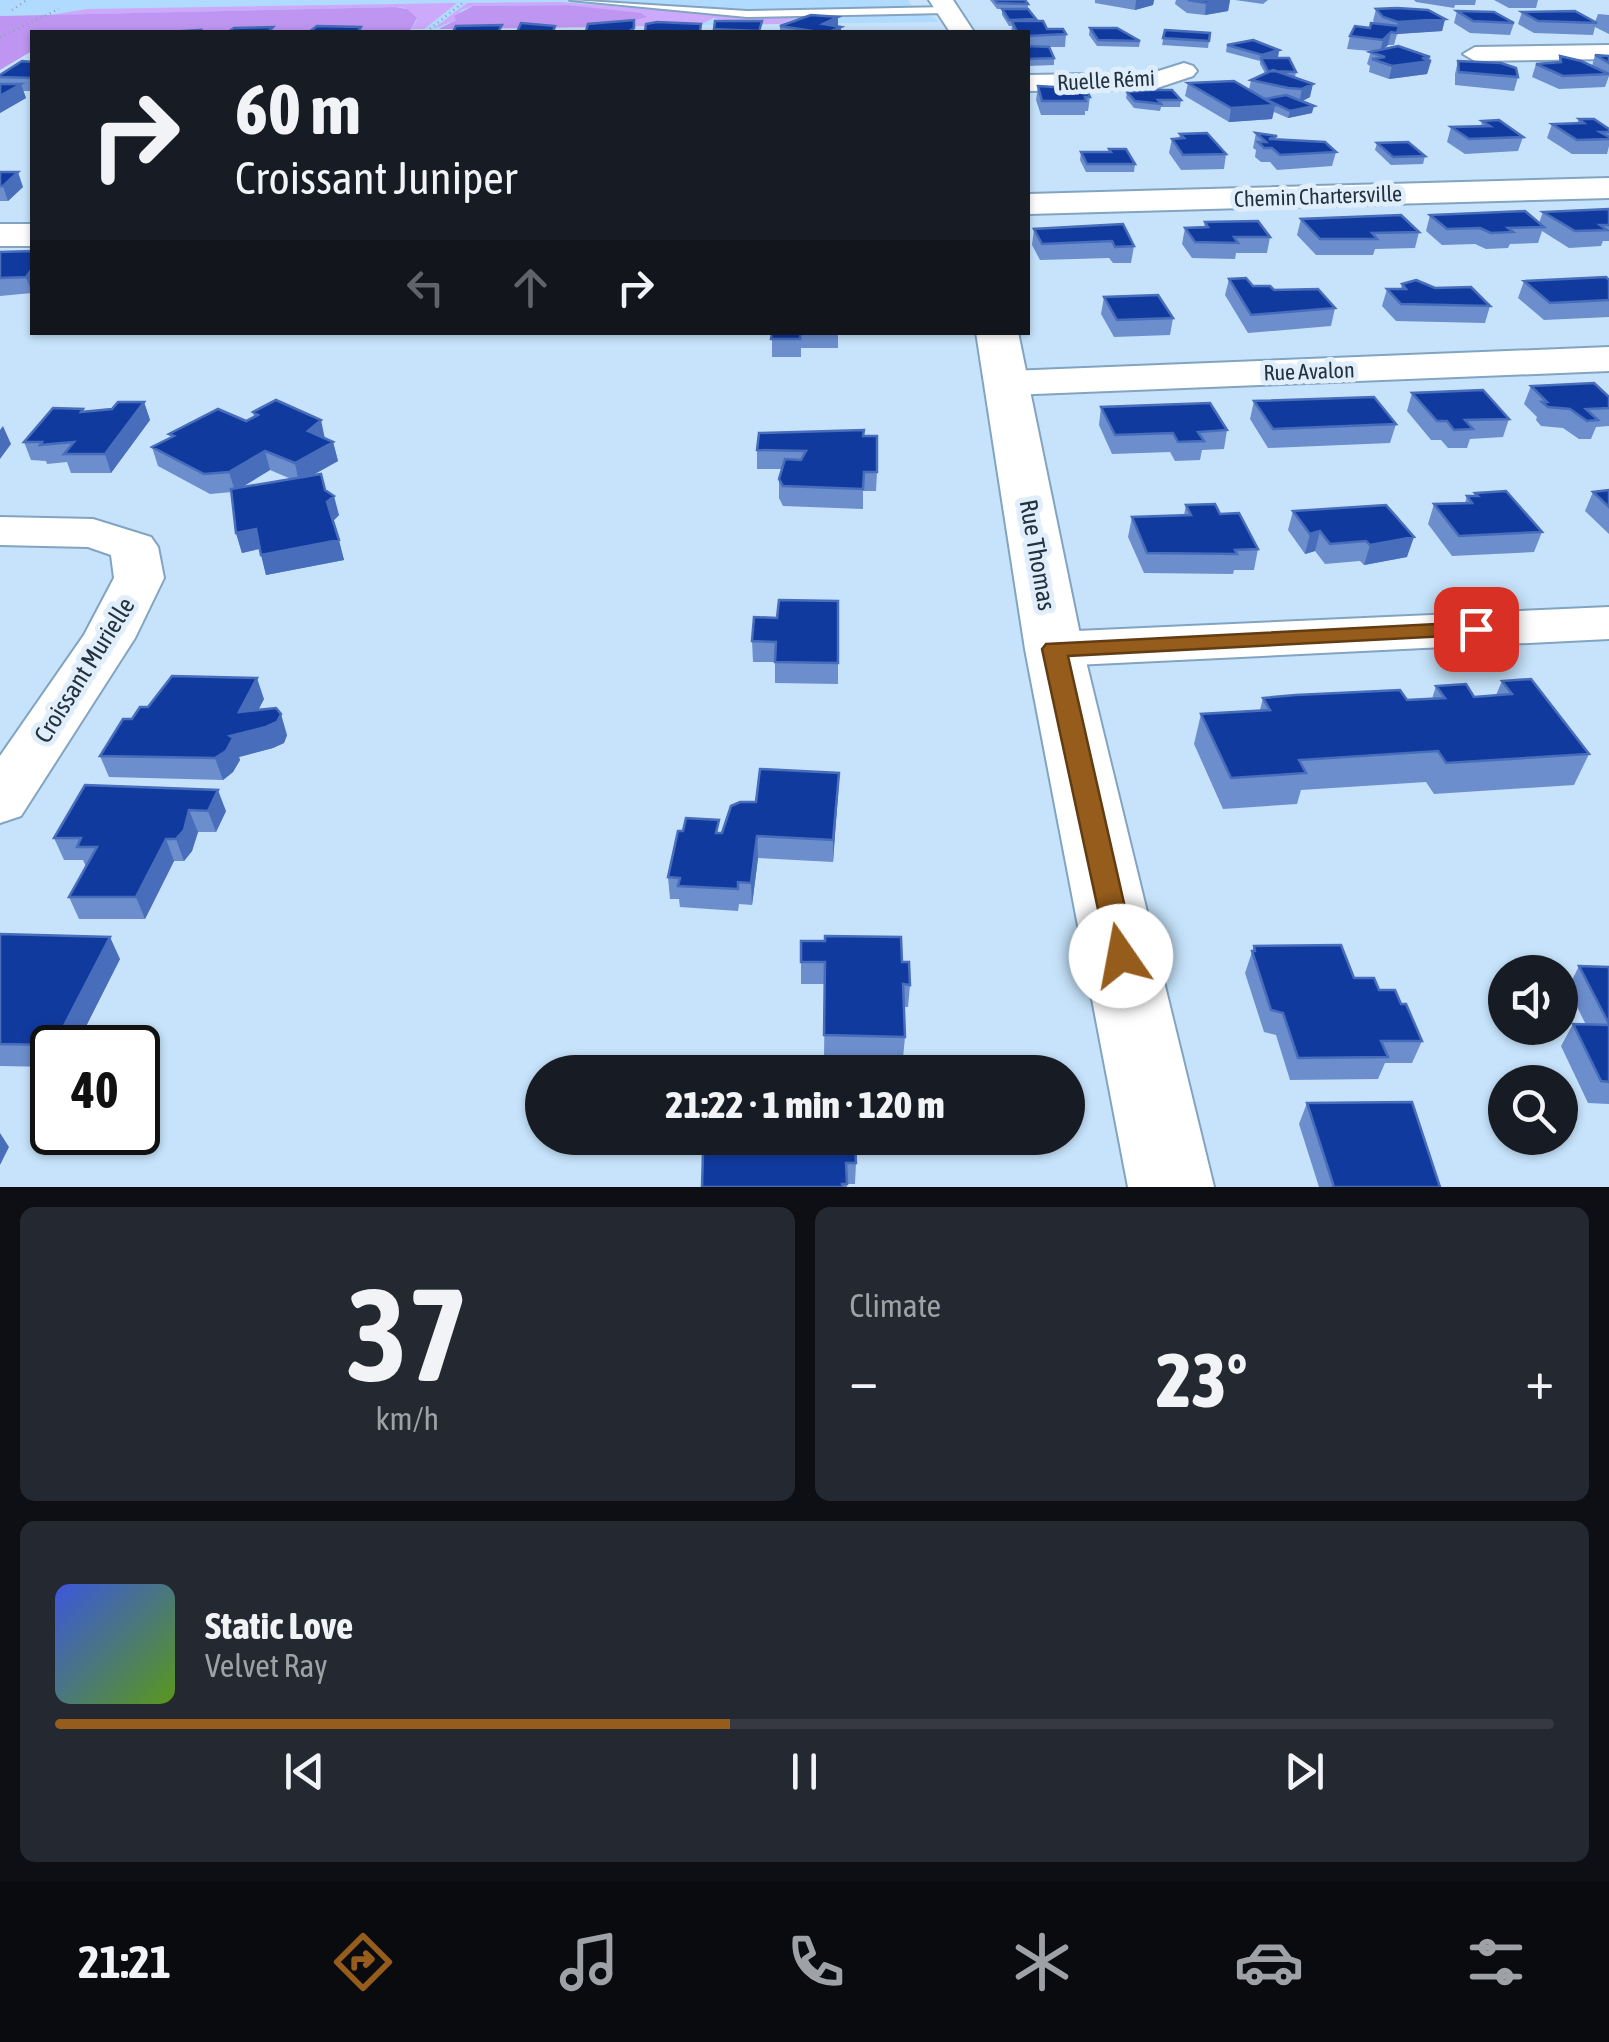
<!DOCTYPE html>
<html lang="en">
<head>
<meta charset="utf-8">
<style>
  body { margin:0; font-family:"Asap Condensed",sans-serif; background:#242831; color:#f1f3f6; height:100vh; display:flex; flex-direction:column; font-size:38px; white-space:nowrap }
  * { box-sizing:border-box; margin:0 }
  p { font-size:32px; color:#9ea1a6 }
  .icon { flex:none; width:55px; height:55px; fill:none; stroke:currentColor; stroke-width:2; stroke-linecap:round; stroke-linejoin:round }
  .map { position:relative; height:1187px; overflow:hidden }
  .panel { display:flex; flex-direction:column; gap:20px; padding:20px; background:#0d0f14; flex:1 }
  .panel>* { flex:none }
  .guide { position:absolute; left:30px; top:30px; width:1000px; height:305px; border-radius:0px; box-shadow:0 2px 8px #0004; background:#171b24; color:#f1f3f6; overflow:hidden }
  .buttons { position:absolute; left:1488px; top:955px; display:grid; gap:20px }
  .buttons a { display:grid; place-items:center; width:90px; height:90px; border-radius:50%; background:#171b24; box-shadow:0 2px 8px #0004; font-size:50px }
  .speed { position:absolute; left:30px; top:1025px; display:flex; gap:20px; font-size:50px; font-weight:700; text-align:center }
  .speed>* { display:grid; place-content:center; width:130px; height:130px; border-radius:50%; background:#171b24; box-shadow:0 2px 8px #0004; line-height:1 }
  .speed .limit { border:5px solid #111; border-radius:15px; background:#fff; color:#111 }
  .pin { position:absolute; display:grid; place-items:center; width:85px; height:85px; color:#fff; margin:-42px; border-radius:20px; box-shadow:0 5px 15px #0006 }
  .me { position:absolute; width:110px; margin:-55px; rotate:348deg; stroke-linejoin:round; filter:drop-shadow(0 0 8px #0008) }
  .turn { display:flex; align-items:center; gap:35px; height:210px; padding:0 40px; font-size:45px }
  .turn .icon { width:130px; height:130px; stroke-width:2.5 }
  .turn b { display:block; font-size:70px; line-height:85px }
  .lanes { display:flex; align-items:center; height:95px; padding:0 40px; background:#0003; justify-content:center; gap:50px; direction:ltr }
  .lanes .off { opacity:.35 }
  .big { font-size:75px; font-weight:800; line-height:1.1 }
  .panel .widget { flex:1; display:flex; flex-direction:column; justify-content:center; gap:15px; min-width:0; padding:0 35px; border-radius:15px; background:#242831 }
  .panel .dial { align-items:center; gap:0 }
  .dial b { font-size:130px; line-height:1 }
  .song { display:flex; align-items:center; gap:30px }
  .cover { width:120px; height:120px; border-radius:15px; background:linear-gradient(135deg,hsl(230 70% 55%),hsl(90 70% 35%)) }
  .played { height:10px; border-radius:5px; background:linear-gradient(90deg,#965c1b 45%,#363941 45%) }
  .keys { display:flex; justify-content:space-around; direction:ltr }
  .heat { display:flex; justify-content:space-between; align-items:center; font-size:55px; direction:ltr }
  .panel .tiles { flex:1; display:grid; gap:20px; grid-template-columns:1fr 1fr }
  .widget:last-child { grid-column:span 2 }
  .trip { position:absolute; left:525px; top:1055px; width:560px; height:100px; border-radius:50px; background:#171b24; box-shadow:0 2px 8px #0004; font-weight:800; line-height:100px; text-align:center }
  .dock { display:flex; height:160px; justify-content:space-around; align-items:center; background:#090b0e; color:#9ea1a6 }
  .dock .icon { width:70px; height:70px }
  .dock .selected { color:#965c1b }
  .dock b { font-size:45px; color:#f1f3f6 }
  .map>svg:first-child { display:block }
</style>
</head>
<body>
<div class="map">
<svg width="1609" height="1187" viewBox="0 0 1609 1187">
  <rect width="100%" height="100%" fill="#c6e3fb"/>
  <path fill="#b0dafe" d="M0,0h908l9,14 17,3 5,5 -528,7 -12,-22 -399,9z"/>
  <path fill="#cda9fb" d="M560,2l176,14 63,1 -19,7 -55,1 -1,-5 -11,-2 -13,7 -95,2 41,-12 -78,-10 -95,1 -12,4 -5,10 -23,9 34,-26z
    M457,3l-33,26h-13l6,-9 -12,-12 -10,-1 -345,8 37,-6z"/>
  <path fill="#be96f2" d="M568,5l73,8 6,4 -42,10 -166,2 17,-9 -2,-4 19,-10z
    M395,7l12,2 10,9 -8,14h-377v19l-32,19v-54z"/>
  <g fill="none" stroke-linecap="round" stroke-linejoin="round">
    <defs>
      <path id="service" d="M570,0l177,11 200,-4 6,3 -6,3 -200,4z"/>
      <path id="minor" d="M1609,45v14l-134,2 -12,-7 12,-7z
        M1184,63l9,3 4,5 -4,5 -39,13 -126,2v-16l124,-2z
        M1609,347v24l-601,24 -14,-4 -6,-8 6,-8 14,-4z
        M0,517l93,2 58,18 7,10 6,31 -29,60 -114,178 -21,7v-67l84,-121 30,-57 -3,-23 -23,-8 -88,-2z
        M1609,607v32l-555,27 -19,-5 -7,-12 7,-12 19,-5z"/>
      <path id="tertiary" d="M929,0h24l21,32h-24z
        M1609,178v20l-581,16v-20z
        M0,224h32v22h-32z
        M976,332h42l65,317 131,538h-86l-103,-538z"/>
    </defs>
    <use href="#service" stroke="#82a4c1" stroke-width="4"/>
    <use href="#minor" stroke="#82a4c1" stroke-width="4"/>
    <use href="#tertiary" stroke="#82a4c1" stroke-width="4"/>
    <path stroke="#8ba3b6" stroke-width="2.5" stroke-dasharray="1 4" stroke-linecap="butt" d="M12,10l15,-10
      M426,32l39,-31
      M0,37l59,-28"/>
    <use href="#service" fill="#fff" fill-rule="evenodd"/>
    <use href="#minor" fill="#fff" fill-rule="evenodd"/>
    <use href="#tertiary" fill="#fff" fill-rule="evenodd"/>
  </g>
  <path fill="#6c8ecd" fill-rule="evenodd" d="M990,0h35l3,4v5l8,10v2l11,8 19,5 -1,13h-15l4,11v7l-26,1v-34h-17l1,-6h-3l-7,-11v-6h-5z
    M1095,0h59l-1,5 -18,5 -40,-7z
    M1176,0h54l-2,11 -23,4 -18,-2 -12,-9z
    M1235,0h33l-5,4z
    M1414,0h62l-1,5h-20l-1,3 -38,-6z
    M1494,0h44l-2,8h-27z
    M1376,9l69,10 -3,12 -45,3 -3,11h-6l-4,4 47,12 -4,13 -38,5 -20,-7 1,-6 -3,-2 4,-13 -24,-2 3,-13 20,-8 5,-5 -2,-2z
    M1457,11l57,12 -4,12 -40,-2 -16,-10z
    M1522,12l73,10 3,-8 11,1v19l-14,-7 -2,8 -59,-2 -16,-9z
    M715,21l47,11h-48z
    M780,26l58,1h3v5h-61z
    M1090,28l50,13 -1,6 -42,-1 -8,-11z
    M1165,30l45,3 -2,15 -46,-3z
    M1227,45l52,5 -1,7 -4,1 22,14 -1,5 15,20 -8,4 10,12 -24,5 -14,-6 -2,7 -43,3 -44,-26 3,-13 61,7 2,-10 14,-7 -5,-9v-3l-34,-9z
    M1595,55l14,1v20l-4,11 -46,2 -27,-12 4,-13 22,-2 2,-6 32,10z
    M1458,61l60,16 -4,14 -59,-6v-11z
    M32,62v29h-9l3,7 -26,15v-38z
    M1038,86l52,11 -2,14h-3v4h-44l-5,-15z
    M1127,92l54,8 -1,7h-19l-1,4 -26,-3 -8,-10z
    M1579,119l30,10v17l-2,8h-35l-25,-16 5,-14 25,-1z
    M1482,121l41,16 -5,14 -53,3 -18,-12 4,-15 30,-1z
    M1256,133l20,7 60,12 -4,14 -55,4 -7,-8h-9l-6,-5 1,-7 -3,-2z
    M1180,134l46,20 -2,15 -43,1 -12,-17 3,-14 7,-1z
    M1377,143l48,13 -2,8 -32,1 -16,-15z
    M1109,149l26,15 -1,8h-48l-6,-12 1,-8h28z
    M0,172l23,15 -15,14h-8z
    M1609,209v32h-6l-2,5 -32,2 -27,-17 -4,12 -28,1 -2,4 -22,1 -11,-5 -33,1 -16,-14 4,-16 109,8 4,-11z
    M1301,219l118,13 -4,16 -40,1 -2,6h-57l-19,-20z
    M1205,222l65,15 -3,16h-31l-1,6 -43,-1 -10,-14 3,-16 19,-1z
    M1123,224l11,22 -3,17h-18l-4,-5 -69,2 -8,-15 2,-16z
    M32,251v42l-32,3v-44z
    M1229,279l106,29 -4,18 -83,7 -23,-38z
    M1609,280v37l-65,3 -26,-22 6,-17z
    M1402,284l33,4 55,18 -5,17 -89,-2 -14,-15 5,-17h14z
    M1104,297l69,21 -3,17 -56,2 -13,-23z
    M772,332h66v16h-37v9h-29z
    M1531,386l78,22v18l-13,1 -5,12h-12l-16,-11 -22,-2 -5,-6 1,-3 -13,-13z
    M1412,393l97,26 -6,18 -33,2 -3,9h-19l-7,-8h-10l-24,-29z
    M1254,401l142,23 -6,19 -122,5 -18,-29z
    M144,402l6,18 -39,53h-40l-4,-11 -20,2 -1,-3 -15,-1 -7,-18 60,-31 28,-2z
    M1101,407l126,23 -3,19 -22,1 -2,10 -25,1 -5,-9 -58,2 -13,-29z
    M253,412l80,30 5,19 -26,14 13,15 14,25 -6,6 11,39 -78,15 -6,-26 -18,4 -6,-20 -4,-41 -22,2 -52,-28 -6,-19 19,-9 -2,-4 77,-13 8,-4zM270,470l21,9 -50,9z
    M863,436l14,36 -1,19h-13v18l-80,-3 -4,-8v-19l3,-10h-25v-19z
    M1609,490v44l-24,-23 8,-19z
    M1475,493l67,39 -8,20 -82,4 -24,-32 6,-20 31,-1 2,-7h7z
    M1186,505l34,9 38,35 -4,21h-20l-1,4 -89,-1 -16,-36 4,-20 52,-2z
    M1293,511l114,46 -43,8 -4,-4 -35,3 -10,-13 -10,3 -17,-24z
    M838,601v83l-63,-1v-21h-22l-1,-21 25,-23z
    M1502,681l87,73 -15,31 -140,9 -8,-12 -125,8 -4,14 -74,5 -29,-65 7,-30 59,-4 3,-12 144,2 25,-1 4,-13 38,11 22,-2z
    M264,699l-6,11 29,25 -3,8 -11,5 -34,9 1,3 -7,12 -10,8 -114,-3 -9,-21 32,-37z
    M839,773l-6,89 -75,-4 -6,47 -13,-1 -1,7 -58,-4 -1,-8h-9l-2,-22 51,-44h3l34,-31z
    M85,785l141,26 -10,21h-18l-6,19 -8,10h-10l-29,58h-66l-10,-22 17,-30 -3,-7h-19l-10,-22z
    M0,934l120,25 -45,89h-23v19l-52,-1z
    M801,941l101,21 8,23 -2,22h-4l1,30 -2,21 -79,-1 1,-73h-24z
    M1254,946l100,32 25,12 22,14 21,37 -10,22h-27l-7,16 -88,1 -14,-45 -12,-3 -19,-59z
    M1579,966l30,1v137l-21,-1 -27,-57 12,-22 13,1 -18,-37z
    M1307,1103l133,84h-121l-20,-63z
    M703,1152l153,11 -1,21h-8v3h-145z"/>
  <path fill="#476dbb" d="M1136,0h18l-1,5 -18,5z
    M1225,0h5l-2,11 -23,4 1,-12z
    M838,17v12l3,-2v5h-18v-8z
    M1445,19l-3,12 -45,3 -1,-1 2,-11z
    M1391,32l-3,13 -8,7 3,-12z
    M1279,50l-1,7 -15,4 -2,-2 1,-4z
    M1430,57l-2,4h3l-4,13 -38,5 3,-13z
    M21,84l5,14 -26,15v-17z
    M1313,84l-3,13 -11,6 3,-14z
    M1275,105l-3,14 -43,3 2,-14z
    M1314,106l-2,7 -24,5 2,-7z
    M18,172l5,15 -15,14 -5,-15z
    M32,269v24l-6,-16z
    M144,402l6,18 -39,53 -6,-19z
    M321,420l4,19 -17,-8z
    M3,426l8,18 -11,15v-29z
    M333,442l5,19 -39,22 -4,-20z
    M265,451l5,19 -35,21 -6,-19z
    M334,496l5,19 -7,7 -4,-20z
    M256,529l6,19 -20,5 -6,-20z
    M1320,531l-5,20 -10,3 5,-20z
    M1414,537l-7,20 -43,8 6,-20z
    M339,540l5,20 -78,15 -5,-20z
    M257,678l7,21 -17,33 34,-18 6,21 -3,8 -11,5 -34,9 1,3 -7,12 -10,8 -8,-22z
    M839,773l-1,22 -5,67v-22z
    M218,790l8,21 -10,21 -8,-21z
    M189,810l9,22 -6,19 -8,10 -8,-22z
    M757,836l1,22 -6,47 -1,-22z
    M166,839l8,22 -29,58 -9,-22z
    M110,937l10,22 -45,89h-20l-1,-3z
    M0,1133l9,14 -9,18z"/>
  <path fill="#113a9f" stroke="#476dbb" stroke-width="2.5" d="M995,0h30l3,4 -31,-1z
    M1188,0h37l-19,3z
    M1397,8l31,2 17,9 -47,3 -15,-5 -7,-8z
    M1002,9h26l8,10 -27,1z
    M1457,11l37,1 20,11 -41,-2z
    M1575,11l22,12 -59,-2 -16,-9z
    M811,15l27,2 -15,7 18,3 -12,5h-10l-39,-6z
    M634,20v8l-6,4 -42,-1 2,-7z
    M715,21h47l-3,10 -45,-2z
    M1012,21h31l4,8h16l3,5 -38,2v-4h-11z
    M657,22l44,2 -1,7 -55,1 1,-8z
    M521,23l34,3 -2,6h-36z
    M1371,23l28,3 -2,7 -6,-1 -8,8 -33,-4 5,-10 15,2z
    M502,25l-4,7h-45l3,-6z
    M317,26l44,1 -3,5h-49z
    M273,27l-5,5h-40l6,-4z
    M1090,28h27l23,13 -42,-1z
    M201,30l-1,2h-32z
    M1165,30l45,3 -1,8 -46,-3z
    M1253,40l26,10 -17,5 -35,-10z
    M1028,46l21,1 5,11 -26,1z
    M1398,46l32,11 -8,1 9,3 -39,5 -20,-7 13,-2 -15,-5z
    M1595,55l14,1v7z
    M1560,56l21,5 28,13 -46,2 -27,-12 25,-2z
    M1261,58h28l7,14 -28,-1z
    M22,61l10,1v16l-32,-1v-2z
    M1458,61l43,2 15,5 2,9 -59,-5z
    M1273,70l40,14 -11,5 -14,-1 -37,-8z
    M1234,81l41,24 -44,3 -43,-25z
    M0,84h21l-21,12z
    M1038,86l48,3 4,8h-5l1,4h-44z
    M1152,90h20l9,10h-23l3,4 -26,-3 -8,-9z
    M1286,95l28,11 -24,5 -25,-12z
    M1579,119h15l15,10v3h-9l9,5v2l-32,1 -25,-16 32,-1z
    M1499,120l24,17 -54,2 -18,-12 39,-1 -8,-5z
    M1207,133l19,21 -43,1 -11,-16 12,-1 -4,-4z
    M1256,133l21,3 -8,3 56,3 11,10 -56,3 -8,-7h-8l-6,-6h8z
    M1408,142l17,14 -32,1 -16,-14z
    M1109,149h17l9,15h-48l-6,-12h30z
    M0,172h18l-15,14h-3z
    M1609,209v16h-9l7,5 -32,1 -32,-19z
    M1525,211l19,16 -36,1 5,4 -22,1 -11,-5 -33,1 -17,-14z
    M1401,215l18,17 -47,1 5,6h-57l-19,-20z
    M1258,221l12,16h-36l4,6 -43,-1 -10,-14 23,-1 -3,-5z
    M1123,224l11,22 -19,1 -3,-6 -70,3 -8,-15z
    M32,251v18l-6,8 -26,1v-26z
    M1606,277l3,3v20l-59,3 -26,-22z
    M1246,278l7,8h17l4,4 44,-1 17,19 -84,7 -22,-36z
    M1416,280l19,8 36,-1 19,19 -89,-2 -14,-15h19l-4,-5z
    M1158,295l15,23 -56,2 -13,-23z
    M772,332h29l-1,7h-29z
    M1594,383l15,14v11l-23,1 12,11 -11,1 -17,-12 -22,-2 -6,-5h5l-16,-16z
    M1483,390l26,29 -44,1 8,9 -19,1 -7,-9h-10l-25,-28z
    M1374,397l22,27 -123,5 -19,-28z
    M276,400l45,20 -13,11 25,11 -38,21 -30,-12 -36,21 -25,2 -52,-27 22,-11 -5,-2 49,-25 28,12 12,-6 -5,-3z
    M118,402h26l-39,52h-41l10,-12 -34,3 2,-3h-18l29,-34 30,1 -2,3 31,-3z
    M1210,403l17,27 -29,2 6,9 -26,1 -5,-9 -58,2 -14,-28z
    M864,430l-1,6h14v36h-13l-1,17 -80,-3 -4,-7 6,-20 16,1 5,-9 -49,-1 2,-17z
    M321,474l4,16 9,6 -7,6 12,38 -78,15 -5,-26 -20,4 -5,-44z
    M1609,490v17l-16,-15z
    M1506,491l36,41 -83,4 -25,-32 38,-1 -5,-7h11l-3,-3z
    M1215,504l5,10 19,-1 19,36 -23,1 2,4 -90,-1 -15,-36 59,-2 -5,-10z
    M1386,505l28,32 -44,8 -4,-4 -36,3 -10,-13 -10,3 -17,-23z
    M779,600l59,1v62l-63,-1 1,-20 -24,-1 2,-24 23,1z
    M172,676l85,2 -18,34 37,-4 5,6 -4,8 -11,5 -36,9 3,2 -7,13 -11,7 -115,-2 23,-37h9l8,-12h8z
    M1531,679l58,75 -143,9 -8,-12 -139,9 7,13 -75,5 -30,-64 69,-4 -7,-12 33,-3 104,-5 7,10 38,-2 -9,-12 30,-2 8,13 38,-3 -10,-13z
    M760,769l79,4 -6,67 -76,-4 -6,47 -13,-1v7l-60,-3 2,-8 -12,-1 10,-46h5l3,-13 33,2 -3,13h6l9,-27 9,-4h16z
    M85,785l133,5 -10,21 -19,-1 -5,20 -8,9h-10l-30,58h-67l28,-50h-20l4,-9h-27z
    M0,934l110,3 -56,108 -54,-1z
    M825,936l76,1 1,25h7l1,23 -7,-1 2,53 -81,-2 1,-73h-24v-21h24z
    M1341,945l13,33h20l5,12h16l6,14h5l16,37h-41l7,16 -90,1 -15,-45 -12,-3 -19,-59h3l-1,-5z
    M1579,966l30,1v57z
    M1573,1024l36,1v57l-8,-1z
    M1412,1102l28,85h-106l-27,-84z
    M745,1138h110l1,25h-10l1,21h-5v3h-140l1,-35 42,-1z"/>
  <path fill="#965c1b" stroke="#623c12" stroke-width="2.5" d="M1476,622l12,7 -3,5 -417,22 68,300 -4,9 -11,4 -11,-4 -68,-316 4,-5z"/>
  <g text-anchor="middle" dominant-baseline="central" stroke-width="10" stroke-linejoin="round" paint-order="stroke">
    <g font-size="22" fill="#24323d" stroke="#e0eefb">
      <text transform="translate(1106 80) rotate(-3)">Ruelle Rémi</text>
      <text transform="translate(1318 196) rotate(-2)">Chemin Chartersville</text>
      <text transform="translate(1309 371) rotate(-2)">Rue Avalon</text>
    </g>
    <g font-size="25" fill="#24323d" stroke="#e0eefb">
      <text transform="translate(1038 555) rotate(80)">Rue Thomas</text>
      <text transform="translate(84 670) rotate(-58)">Croissant Murielle</text>
    </g>
  </g>
</svg>
<div class="buttons">
<a><svg class="icon" aria-label="sound" viewBox="0 0 24 24"><path d="M4 9h4l5-4v14l-5-4H4zM17 9q2 3 0 6"/></svg></a>
<a><svg class="icon" aria-label="search" viewBox="0 0 24 24"><circle cx="10" cy="10" r="6"/><path d="M15 15l6 6"/></svg></a>
</div>
<div class="speed"><div class="limit">40</div></div>
<div class="pin" style="left:1476px;top:629px;background:#d93025"><svg class="icon" aria-label="arrive" viewBox="0 0 24 24"><path d="M6 21V4h12l-3 4 3 4H6"/></svg></div>
<svg class="me" style="left:1121px;top:956px" viewBox="-20 -20 40 40"><circle r="19" fill="#fff"/><path d="M0-13L10 11 0 6-10 11z" fill="#965c1b"/></svg>
<div class="trip">21:22 · 1 min · 120 m</div>
<div class="guide">
<div class="turn"><svg class="icon" aria-label="right" viewBox="0 0 24 24"><path d="M7 20v-9h11M14 6l5 5-5 5"/></svg><div><b>60 m</b>Croissant Juniper</div></div>
<div class="lanes"><svg class="icon off" aria-label="left" viewBox="0 0 24 24"><path d="M17 20v-9H6M10 6l-5 5 5 5"/></svg><svg class="icon off" aria-label="ahead" viewBox="0 0 24 24"><path d="M12 20V5M6 11l6-6 6 6"/></svg><svg class="icon" aria-label="right" viewBox="0 0 24 24"><path d="M7 20v-9h11M14 6l5 5-5 5"/></svg></div>
</div>
</div>
<section class="panel">
<div class="tiles">
<div class="widget dial"><b>37</b><p>km/h</p></div>
<div class="widget"><p>Climate</p>
<div class="heat"><a>−</a><b class="big">23°</b><a>+</a></div>
</div>
<div class="widget">
<div class="song"><i class="cover"></i><div><b>Static Love</b><p>Velvet Ray</p></div></div>
<div class="played"></div>
<div class="keys"><svg class="icon" aria-label="previous" viewBox="0 0 24 24"><path d="M18 5L8 12l10 7zM5 5v14"/></svg><svg class="icon" aria-label="pause" viewBox="0 0 24 24"><path d="M8 5v14M16 5v14"/></svg><svg class="icon" aria-label="next" viewBox="0 0 24 24"><path d="M6 5l10 7-10 7zM19 5v14"/></svg></div>
</div>
</div>
</section>
<nav class="dock">
<b>21:21</b>
<svg class="icon selected" aria-label="directions" viewBox="0 0 24 24"><path d="M12 3l9 9-9 9-9-9zM9 14v-3h6M13 9l2 2-2 2"/></svg>
<svg class="icon" aria-label="music" viewBox="0 0 24 24"><path d="M9 18V5l10-2v13"/><circle cx="6" cy="18" r="3"/><circle cx="16" cy="16" r="3"/></svg>
<svg class="icon" aria-label="phone" viewBox="0 0 24 24"><path d="M5 4h4l2 5-3 2q2 4 5 5l2-3 5 2v4C11 20 4 13 5 4z"/></svg>
<svg class="icon" aria-label="climate" viewBox="0 0 24 24"><path d="M12 3v18M4 7l16 10M4 17L20 7"/></svg>
<svg class="icon" aria-label="car" viewBox="0 0 24 24"><path d="M5 17H2v-5l4-1 3-4h7l3 4 3 1v5h-3M9 17h6M6 11h13"/><circle cx="7" cy="17" r="2"/><circle cx="17" cy="17" r="2"/></svg>
<svg class="icon" aria-label="filters" viewBox="0 0 24 24"><path d="M4 7h16M4 17h16"/><circle cx="9" cy="7" r="2"/><circle cx="15" cy="17" r="2"/></svg>
</nav>
</body>
</html>
